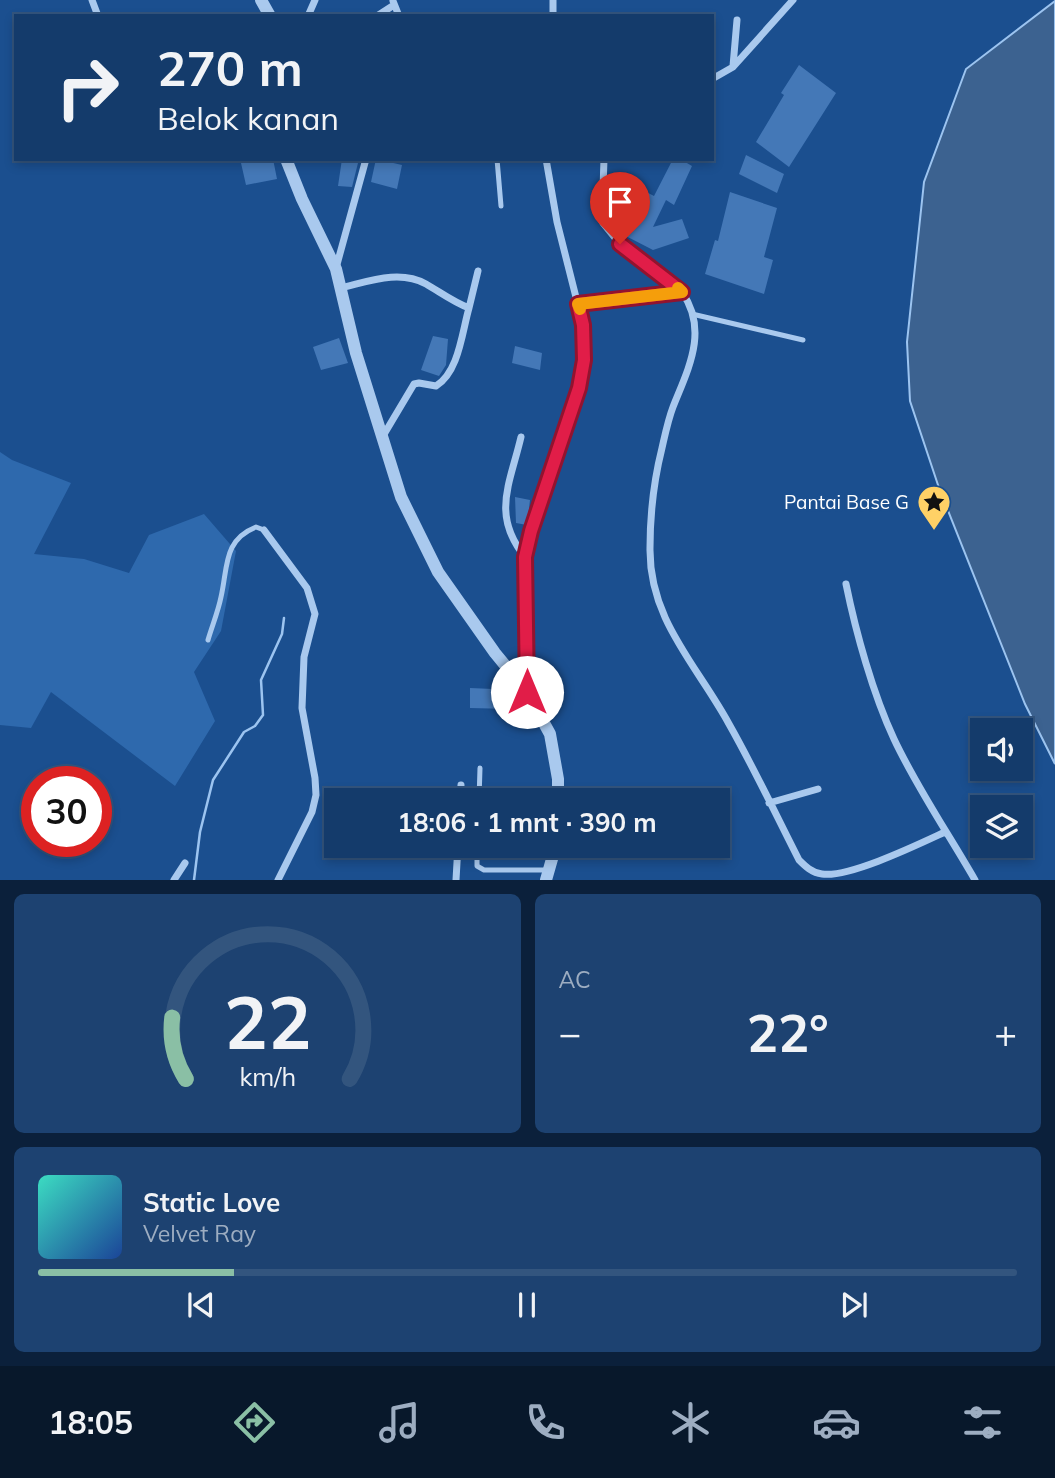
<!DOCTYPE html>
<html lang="id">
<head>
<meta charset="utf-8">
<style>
  body { margin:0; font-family:Mulish,sans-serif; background:#1d4271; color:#f1f3f6; height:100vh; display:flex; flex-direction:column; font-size:26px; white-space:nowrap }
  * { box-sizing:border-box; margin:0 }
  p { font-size:23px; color:#9dadc1 }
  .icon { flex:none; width:38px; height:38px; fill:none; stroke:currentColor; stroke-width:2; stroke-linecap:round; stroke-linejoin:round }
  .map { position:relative; height:880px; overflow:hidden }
  .drawer { display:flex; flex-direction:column; gap:14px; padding:14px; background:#0b203b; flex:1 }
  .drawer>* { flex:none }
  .top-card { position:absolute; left:14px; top:14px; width:700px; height:147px; border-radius:0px; box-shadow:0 4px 10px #0003,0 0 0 2px #33557e; background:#143b6b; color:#f1f3f6; overflow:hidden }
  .controls { position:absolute; left:970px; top:718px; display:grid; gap:14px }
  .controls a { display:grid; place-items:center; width:63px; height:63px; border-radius:0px; background:#143b6b; box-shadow:0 4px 10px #0003,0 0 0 2px #33557e; font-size:35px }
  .speed { position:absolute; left:21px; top:766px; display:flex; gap:14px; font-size:35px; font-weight:700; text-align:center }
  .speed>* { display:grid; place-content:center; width:91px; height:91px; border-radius:50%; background:#143b6b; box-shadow:0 4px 10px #0003,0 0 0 2px #33557e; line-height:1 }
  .speed .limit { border:10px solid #d22; background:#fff; color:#111 }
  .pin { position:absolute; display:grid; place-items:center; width:60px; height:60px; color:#fff; margin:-72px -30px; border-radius:50% 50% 50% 0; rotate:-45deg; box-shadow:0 0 7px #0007 }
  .pin .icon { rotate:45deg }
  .me { position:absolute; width:77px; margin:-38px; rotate:0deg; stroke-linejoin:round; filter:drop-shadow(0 0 5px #0008) }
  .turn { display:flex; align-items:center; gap:24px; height:147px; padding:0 28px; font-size:32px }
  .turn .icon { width:91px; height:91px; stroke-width:2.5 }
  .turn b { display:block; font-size:49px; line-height:60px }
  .big { font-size:52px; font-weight:700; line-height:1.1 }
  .drawer .card { flex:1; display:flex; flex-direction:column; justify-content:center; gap:10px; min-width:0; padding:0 24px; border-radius:10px; background:#1d4271 }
  .drawer .dial { align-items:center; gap:0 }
  .dial svg { height:182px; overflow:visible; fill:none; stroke:#33557e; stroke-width:7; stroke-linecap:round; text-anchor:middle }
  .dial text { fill:#f1f3f6; stroke:none }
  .song { display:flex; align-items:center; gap:21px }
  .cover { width:84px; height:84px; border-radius:10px; background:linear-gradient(135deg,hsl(170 70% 55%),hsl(220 70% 35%)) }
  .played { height:7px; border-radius:4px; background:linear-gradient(90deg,#8abfa5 20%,#33557e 20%) }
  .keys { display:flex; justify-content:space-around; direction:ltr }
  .heat { display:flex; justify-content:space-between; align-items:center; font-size:38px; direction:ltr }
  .drawer .tiles { flex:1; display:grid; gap:14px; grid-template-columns:1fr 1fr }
  .card:last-child { grid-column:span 2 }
  .trip { position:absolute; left:324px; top:788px; width:406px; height:70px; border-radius:0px; background:#143b6b; box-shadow:0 4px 10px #0003,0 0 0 2px #33557e; font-weight:700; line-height:70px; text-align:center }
  .tabs { display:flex; height:112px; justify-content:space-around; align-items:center; background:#08182b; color:#9dadc1 }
  .tabs .icon { width:49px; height:49px }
  .tabs .selected { color:#8abfa5 }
  .tabs b { font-size:32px; color:#f1f3f6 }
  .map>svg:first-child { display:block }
</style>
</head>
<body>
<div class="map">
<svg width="1055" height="880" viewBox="0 0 1055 880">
  <rect width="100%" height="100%" fill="#1b4f8f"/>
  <path fill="#2e69ad" d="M0,452l12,8 59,23 -37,71 50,5 45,14 20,-38 55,-21 32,37 -15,80 -27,41 21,49 -40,65 -124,-94 -20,36 -31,-3z"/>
  <path fill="#3c6290" stroke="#9cc4f0" stroke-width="2" d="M1055,1v763l-30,-60 -86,-216 -29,-87 -3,-59 17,-160 42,-113z"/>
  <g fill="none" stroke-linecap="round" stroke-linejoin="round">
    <path stroke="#9cc4f0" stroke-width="2.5" d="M194,880l6,-48 13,-52 31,-48 11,-6 8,-11 -2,-35 21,-46 2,-16"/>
  </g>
  <path fill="#4478b7" d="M799,65l37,28 -47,74 -33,-25 28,-47 -3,-2z
    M746,155l38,19 -7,19 -38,-19z
    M259,159h14l4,20 -31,6 -5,-22z
    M342,159h17l-7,28 -14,-1z
    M376,159l26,6 -5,24 -26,-7z
    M673,159h7l12,7 -18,39 -8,-5 -13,27 29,-8 7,19 -36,12 -35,-18 -4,-5 12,-25 -3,-1 6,-18 25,13z
    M730,192l47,16 -13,49 9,3 -9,34 -59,-20 10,-34 3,1z
    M433,336l15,3 -2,26 -7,11 -18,-6z
    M339,338l9,25 -27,7 -8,-23z
    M515,346l27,7 -2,17 -28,-7z
    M515,497l15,3 -3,25 -11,-2z
    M470,688l43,2 2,19 -45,-1z"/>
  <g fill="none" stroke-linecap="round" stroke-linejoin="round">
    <path stroke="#a9c9ee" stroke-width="5" d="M497,159l4,47
      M692,314l111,26
      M208,640c4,-14 10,-28 13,-43 7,-30 2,-57 35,-70l8,3
      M479,800l1,-32
      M477,845v21l7,4h63"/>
    <path stroke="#a9c9ee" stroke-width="7" d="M92,0l6,16
      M553,0v16
      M393,1l6,15
      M308,16l7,-16
      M377,16l17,-11
      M733,66l4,-46
      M712,79l21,-12 60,-67
      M604,159l-1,30 -4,27 4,7 17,21 62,48c27,39 6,77 -9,115 -5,13 -8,28 -11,41 -8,32 -12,67 -12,100 -1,72 47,117 79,176 25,44 47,91 70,136 6,6 13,13 23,14 27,4 97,-30 123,-42
      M336,268l30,-109
      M340,288c27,-6 59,-19 86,-4 14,8 27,18 43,24l9,-37
      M578,304l104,-12
      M383,436l31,-52 5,-1 17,3c23,-14 26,-54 33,-78
      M521,437c-11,47 -30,78 4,120
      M264,530l43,58 8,26 -11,43 -2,51 13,70 1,17 -4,17 -34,68
      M846,584c10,49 27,110 48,155 23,49 54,94 81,141
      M527,691l-2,-134 6,-26 40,-113 14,-58 -2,-35 -26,-103 -11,-63
      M460,800l1,-15
      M769,803l49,-14
      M174,880l11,-17
      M456,880l2,-35"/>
    <path stroke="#a9c9ee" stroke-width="12" d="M261,0l9,16
      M286,159l16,40 34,70 20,84 45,144 37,75 57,81 32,39 23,42 8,45v21
      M546,880l10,-35"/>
  </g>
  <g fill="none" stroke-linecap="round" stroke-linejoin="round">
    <defs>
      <path id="route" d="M527,692l-2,-135 6,-26 48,-143 5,-28 -1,-35 -5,-21 104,-12 -62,-48"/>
    </defs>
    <use href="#route" stroke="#92132f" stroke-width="18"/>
    <use href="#route" stroke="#e11d48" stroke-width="12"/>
    <path stroke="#f59e0b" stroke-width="12" d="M580,309l-2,-5 104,-12 -4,-4"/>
  </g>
  <defs>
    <symbol id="sight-pin" viewBox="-11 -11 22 30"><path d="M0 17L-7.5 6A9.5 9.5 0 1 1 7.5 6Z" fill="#ffd166" stroke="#1b4f8f"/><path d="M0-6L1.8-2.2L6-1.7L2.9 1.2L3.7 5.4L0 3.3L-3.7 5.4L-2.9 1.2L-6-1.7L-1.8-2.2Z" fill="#111"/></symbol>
  </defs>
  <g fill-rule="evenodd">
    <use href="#sight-pin" x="915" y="483" width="38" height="52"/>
  </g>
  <g text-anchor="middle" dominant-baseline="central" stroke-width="6" stroke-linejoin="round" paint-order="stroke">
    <g font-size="19" fill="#fff" stroke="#1b4f8f" text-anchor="end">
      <text x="909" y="502">Pantai Base G</text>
    </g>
  </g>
</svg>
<div class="controls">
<a><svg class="icon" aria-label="sound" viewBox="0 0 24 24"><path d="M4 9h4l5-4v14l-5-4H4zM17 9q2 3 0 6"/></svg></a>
<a><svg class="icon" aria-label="layers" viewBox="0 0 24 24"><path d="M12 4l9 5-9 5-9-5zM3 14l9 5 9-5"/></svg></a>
</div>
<div class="speed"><div class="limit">30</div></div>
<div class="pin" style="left:620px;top:244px;background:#d93025"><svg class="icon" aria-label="arrive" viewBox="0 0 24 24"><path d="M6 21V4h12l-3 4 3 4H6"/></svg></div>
<svg class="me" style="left:527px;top:692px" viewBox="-20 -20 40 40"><circle r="19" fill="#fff"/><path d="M0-13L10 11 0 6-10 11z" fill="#e11d48"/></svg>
<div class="trip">18:06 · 1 mnt · 390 m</div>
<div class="top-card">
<div class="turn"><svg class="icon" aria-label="right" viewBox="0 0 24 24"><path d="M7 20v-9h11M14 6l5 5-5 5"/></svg><div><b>270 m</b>Belok kanan</div></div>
</div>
</div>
<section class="drawer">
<div class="tiles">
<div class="card dial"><svg viewBox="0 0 100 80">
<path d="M14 69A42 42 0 1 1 86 69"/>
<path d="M14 69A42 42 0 0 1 8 42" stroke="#8abfa5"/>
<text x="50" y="56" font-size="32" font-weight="700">22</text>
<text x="50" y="72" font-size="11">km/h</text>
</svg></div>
<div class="card"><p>AC</p>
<div class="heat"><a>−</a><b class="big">22°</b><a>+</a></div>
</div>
<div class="card">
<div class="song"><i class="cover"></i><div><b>Static Love</b><p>Velvet Ray</p></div></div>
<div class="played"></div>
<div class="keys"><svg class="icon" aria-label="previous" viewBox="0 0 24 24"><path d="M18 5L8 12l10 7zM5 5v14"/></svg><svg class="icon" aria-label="pause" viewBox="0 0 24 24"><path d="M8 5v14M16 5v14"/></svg><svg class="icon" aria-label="next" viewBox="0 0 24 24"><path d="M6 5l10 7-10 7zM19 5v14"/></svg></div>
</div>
</div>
</section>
<nav class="tabs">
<b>18:05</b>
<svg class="icon selected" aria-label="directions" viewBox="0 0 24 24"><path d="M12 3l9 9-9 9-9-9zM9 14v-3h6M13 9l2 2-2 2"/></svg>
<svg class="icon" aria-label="music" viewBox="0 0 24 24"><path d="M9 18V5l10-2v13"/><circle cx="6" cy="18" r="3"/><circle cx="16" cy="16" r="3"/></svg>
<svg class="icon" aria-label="phone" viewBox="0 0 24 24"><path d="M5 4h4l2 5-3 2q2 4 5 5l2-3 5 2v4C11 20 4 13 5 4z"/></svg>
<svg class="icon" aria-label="climate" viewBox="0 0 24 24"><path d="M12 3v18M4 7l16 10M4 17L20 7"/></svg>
<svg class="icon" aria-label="car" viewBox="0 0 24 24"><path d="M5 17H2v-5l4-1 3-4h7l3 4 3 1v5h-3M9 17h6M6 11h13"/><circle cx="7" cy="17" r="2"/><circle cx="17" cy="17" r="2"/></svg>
<svg class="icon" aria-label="filters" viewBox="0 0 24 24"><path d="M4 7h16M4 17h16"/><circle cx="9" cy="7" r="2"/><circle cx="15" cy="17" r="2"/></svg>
</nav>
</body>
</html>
